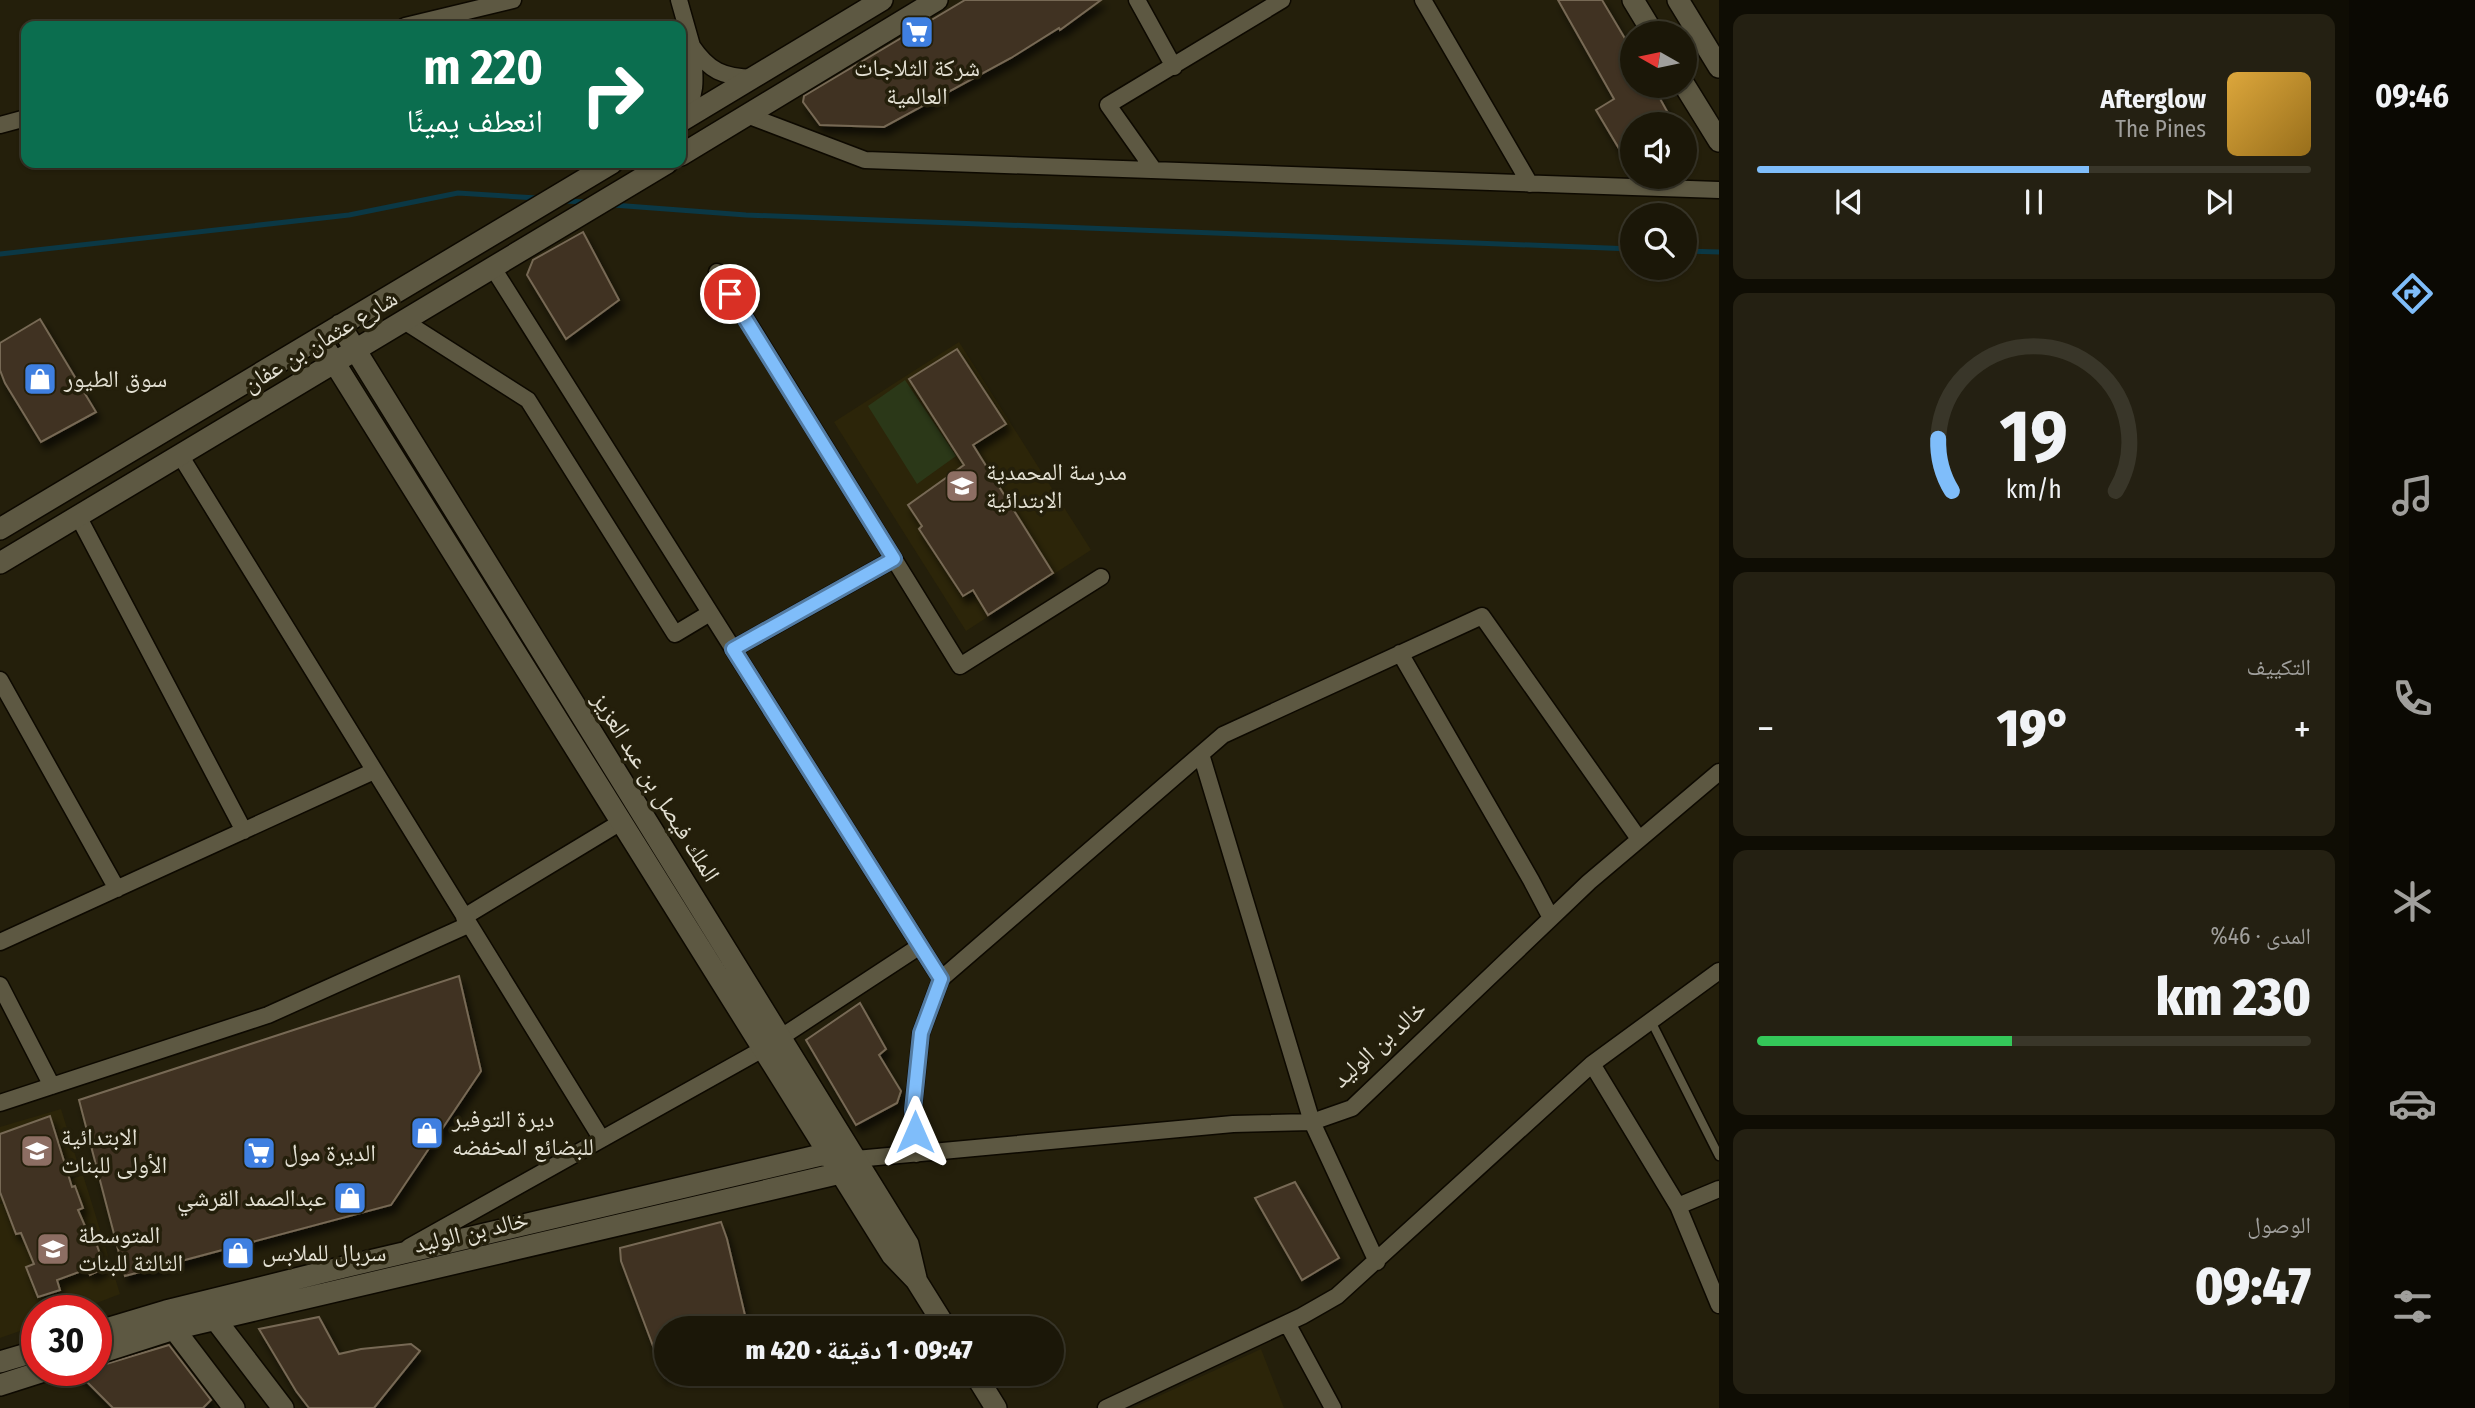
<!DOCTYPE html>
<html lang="ar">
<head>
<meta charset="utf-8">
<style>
  body { margin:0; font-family:"Fira Sans Condensed","Noto Naskh Arabic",sans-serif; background:#242012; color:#f1f3f6; direction:rtl; height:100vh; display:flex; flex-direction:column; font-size:26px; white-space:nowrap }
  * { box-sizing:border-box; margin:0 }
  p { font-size:23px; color:#a09f9c }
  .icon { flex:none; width:38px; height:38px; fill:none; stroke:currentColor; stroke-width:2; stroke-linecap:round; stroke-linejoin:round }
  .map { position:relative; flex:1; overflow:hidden; direction:ltr }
  .sheet { display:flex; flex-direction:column; gap:14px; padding:14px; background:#0f0d04; width:630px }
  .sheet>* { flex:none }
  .guide { position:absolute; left:21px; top:21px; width:665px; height:147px; border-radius:14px; box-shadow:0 2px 5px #0004,0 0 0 2px #393629; direction:rtl; background:#0b6e4f; color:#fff; overflow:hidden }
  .needle { width:46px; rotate:279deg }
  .fabs { position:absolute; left:1620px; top:21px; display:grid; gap:14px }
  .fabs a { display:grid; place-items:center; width:77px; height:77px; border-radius:50%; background:#1b1708; box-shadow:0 2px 5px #0004,0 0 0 2px #393629; font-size:35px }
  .speed { position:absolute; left:21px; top:1295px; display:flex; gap:14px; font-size:35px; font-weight:700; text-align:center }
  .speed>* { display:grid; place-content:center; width:91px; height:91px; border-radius:50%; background:#1b1708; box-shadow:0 2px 5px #0004,0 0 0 2px #393629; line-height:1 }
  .speed .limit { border:10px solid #d22; background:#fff; color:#111 }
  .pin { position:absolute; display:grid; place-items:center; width:60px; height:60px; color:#fff; margin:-30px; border:4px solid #fff; border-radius:50%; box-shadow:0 2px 7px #0007 }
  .me { position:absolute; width:77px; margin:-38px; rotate:0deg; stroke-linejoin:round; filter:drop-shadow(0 0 5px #0008) }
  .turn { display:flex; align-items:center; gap:24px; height:147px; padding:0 28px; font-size:32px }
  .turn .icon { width:91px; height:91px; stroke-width:2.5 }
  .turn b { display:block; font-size:49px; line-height:60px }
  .big { font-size:52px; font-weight:800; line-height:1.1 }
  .sheet .card { flex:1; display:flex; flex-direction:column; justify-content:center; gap:10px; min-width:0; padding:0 24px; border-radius:14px; background:#242012 }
  .sheet .dial { align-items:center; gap:0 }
  .dial svg { height:182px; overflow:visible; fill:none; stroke:#393629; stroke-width:7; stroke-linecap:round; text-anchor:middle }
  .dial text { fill:#f1f3f6; stroke:none }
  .song { display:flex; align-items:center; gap:21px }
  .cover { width:84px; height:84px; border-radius:10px; background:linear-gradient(135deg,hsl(40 70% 55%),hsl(40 70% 35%)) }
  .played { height:7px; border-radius:4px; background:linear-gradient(90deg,#7fbdfa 60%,#393629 60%) }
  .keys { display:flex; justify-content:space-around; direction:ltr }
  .heat { display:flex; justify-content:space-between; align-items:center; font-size:38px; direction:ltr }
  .charge { height:10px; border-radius:5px; background:linear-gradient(90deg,#34c759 46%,#393629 0) }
  .trip { position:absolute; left:654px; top:1316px; width:410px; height:70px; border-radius:35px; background:#1b1708; box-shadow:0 2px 5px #0004,0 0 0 2px #393629; font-weight:800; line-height:70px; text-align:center; direction:rtl }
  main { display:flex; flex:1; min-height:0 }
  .dock { display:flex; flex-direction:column; width:126px; justify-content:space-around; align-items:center; background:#0b0903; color:#a09f9c }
  .dock .icon { width:49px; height:49px }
  .dock .selected { color:#7fbdfa }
  .dock b { font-size:32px; color:#f1f3f6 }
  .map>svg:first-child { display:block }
</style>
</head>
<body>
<main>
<nav class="dock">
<b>09:46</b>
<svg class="icon selected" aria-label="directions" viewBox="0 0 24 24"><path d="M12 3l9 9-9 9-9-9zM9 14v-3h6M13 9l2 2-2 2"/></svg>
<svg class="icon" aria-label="music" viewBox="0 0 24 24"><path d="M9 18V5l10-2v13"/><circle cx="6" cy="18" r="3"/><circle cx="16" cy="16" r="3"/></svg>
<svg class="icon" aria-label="phone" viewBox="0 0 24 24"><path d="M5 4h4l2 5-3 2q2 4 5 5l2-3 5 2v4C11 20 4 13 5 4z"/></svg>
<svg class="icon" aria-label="climate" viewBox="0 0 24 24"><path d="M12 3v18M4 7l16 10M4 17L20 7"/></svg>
<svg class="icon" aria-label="car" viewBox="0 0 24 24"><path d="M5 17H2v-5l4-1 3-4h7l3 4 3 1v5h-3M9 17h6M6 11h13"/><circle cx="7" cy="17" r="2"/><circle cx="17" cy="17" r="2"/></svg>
<svg class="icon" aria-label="filters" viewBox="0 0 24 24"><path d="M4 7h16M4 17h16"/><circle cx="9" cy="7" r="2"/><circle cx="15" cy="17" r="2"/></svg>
</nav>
<section class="sheet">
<div class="card">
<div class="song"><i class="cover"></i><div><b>Afterglow</b><p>The Pines</p></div></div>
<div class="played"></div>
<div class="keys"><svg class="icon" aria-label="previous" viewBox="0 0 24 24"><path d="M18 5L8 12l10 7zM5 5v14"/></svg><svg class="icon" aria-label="pause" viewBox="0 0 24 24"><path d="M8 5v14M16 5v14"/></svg><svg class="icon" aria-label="next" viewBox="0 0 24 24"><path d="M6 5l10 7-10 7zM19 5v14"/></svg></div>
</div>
<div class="card dial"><svg viewBox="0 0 100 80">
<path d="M14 69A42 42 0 1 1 86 69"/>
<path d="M14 69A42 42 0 0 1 8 46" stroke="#7fbdfa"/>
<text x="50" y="56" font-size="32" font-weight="700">19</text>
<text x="50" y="72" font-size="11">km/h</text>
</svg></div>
<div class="card"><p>التكييف</p>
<div class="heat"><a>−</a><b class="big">19°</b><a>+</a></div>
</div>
<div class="card"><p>المدى · 46%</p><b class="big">230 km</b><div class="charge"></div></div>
<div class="card"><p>الوصول</p><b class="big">09:47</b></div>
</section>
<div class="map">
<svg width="1719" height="1408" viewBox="0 0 1719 1408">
  <defs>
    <filter id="shadow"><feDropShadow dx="4" dy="7" stdDeviation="3.5" flood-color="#0009"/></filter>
  </defs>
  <rect width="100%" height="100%" fill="#241f0b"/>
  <path fill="#2c2509" d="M959,342l132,208 -125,81 -132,-209z
    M61,1109l20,65 -81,28v-75z
    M83,1175l37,119 -44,17h-39v14l-37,13v-134z
    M1261,1349l23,59h-151z"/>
  <path fill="#2b3818" d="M905,380l51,76 -39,28 -49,-78z"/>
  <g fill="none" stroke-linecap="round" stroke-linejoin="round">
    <path stroke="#0b3845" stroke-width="5" d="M565,201l21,1
      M613,205l133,10 887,34
      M1685,251l34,1
      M0,254l349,-39 109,-22 79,5"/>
  </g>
  <path fill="#3f3220" stroke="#776955" stroke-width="2" filter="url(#shadow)" d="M965,0h136l-41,30 -1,-2 -48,30 -127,69 -64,-2 -17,-23 1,-6z
    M1558,0h44l31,52v34h20l21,38h-41v48l-37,-62 18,-11z
    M583,232l36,68 -53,39 -39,-64 6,-15z
    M40,319l56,93 -55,30 -36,-59 -5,-13v-27z
    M957,349l49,75 -33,21 80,128 -65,42 -15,-25 -10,6 -44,-67 3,-3 -14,-21 56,-40 -55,-86z
    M459,976l22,95 -90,134 -266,71 -46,-176z
    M860,1003l26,46 -7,6 22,36 -4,12 -41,22 -50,-85z
    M50,1116l22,71 3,-1 8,22 -5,2 13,30h4l10,28 -15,7 -3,-6 -30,11 3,10 -22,7 -12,-30 8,-3 -13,-31 -5,1 -16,-42v-58z
    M1295,1182l44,76 -37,22 -47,-82z
    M721,1222l6,17 21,89h-81l-2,50 -44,-117 -1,-13z
    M319,1317l20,37 22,-5 50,-5 9,7 -46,57h-65l-13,-17 -37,-62z
    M169,1345l42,55 -8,8h-90l-38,-38h21v-3z"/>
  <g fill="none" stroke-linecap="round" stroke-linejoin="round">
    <defs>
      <path id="lane" d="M1651,1021l68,135"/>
      <path id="street" d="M679,0l13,46
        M1137,0l37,67
        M1423,0l107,184
        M405,26l108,-26
        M747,115l118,45 854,30
        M681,119c18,-25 14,-43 11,-73 17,25 31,31 61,32
        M0,125l26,-7
        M1154,170l-46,-65 174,-105
        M493,268l448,711 -20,54 -8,77 3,44
        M717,272l243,394 141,-89
        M404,321l124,79 147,234 35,-21
        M180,455l421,683
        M78,516l166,315
        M733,649l161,-90
        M1400,653l131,227 20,38
        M0,680l117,209
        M1201,754l111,368 65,140
        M464,917l157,-95
        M0,942l374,-171
        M941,979l282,-244 259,-119 157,223
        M0,985l52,101
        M1592,1064l86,142 41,99
        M0,1103l268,-88 200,-90
        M856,1159l377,-35 79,-2 40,-14 237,-226 130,-110
        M1678,1206l41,-17
        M409,1247l354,-198 157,-103
        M1287,1323l46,85
        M1106,1408l196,-92 35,-20 255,-232 127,-93"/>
      <path id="secondary" d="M1633,0l20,33
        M1678,0l41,67
        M1685,86l34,55
        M681,121l201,-121
        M681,155l256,-155
        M340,325l568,919 8,34
        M319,338l573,917 24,25 30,48
        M0,529l612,-366
        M0,563l667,-400
        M215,1319l68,89
        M174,1329l60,79
        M96,1332l70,-21 178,-44 477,-112 19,2
        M96,1354l78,-25 658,-154 18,-12
        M0,1362l37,-11
        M975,1374l21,34
        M0,1385l47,-15"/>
    </defs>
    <use href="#lane" stroke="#0d0900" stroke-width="11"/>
    <use href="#street" stroke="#0d0900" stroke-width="19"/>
    <use href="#secondary" stroke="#0d0900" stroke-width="24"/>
    <use href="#lane" stroke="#5d5842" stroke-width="8"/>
    <use href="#street" stroke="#5d5842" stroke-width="16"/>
    <use href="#secondary" stroke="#5d5842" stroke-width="21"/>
  </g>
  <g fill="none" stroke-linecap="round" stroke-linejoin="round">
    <defs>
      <path id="route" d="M730,294l164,265 -161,90 208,330 -20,54 -8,77 2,22"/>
    </defs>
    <use href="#route" stroke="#537ba2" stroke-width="18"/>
    <use href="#route" stroke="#7fbdfa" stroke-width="12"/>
  </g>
  <defs>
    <symbol id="supermarket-square" viewBox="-11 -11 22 22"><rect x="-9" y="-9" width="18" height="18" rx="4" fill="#3f7fe0" stroke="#241f0b"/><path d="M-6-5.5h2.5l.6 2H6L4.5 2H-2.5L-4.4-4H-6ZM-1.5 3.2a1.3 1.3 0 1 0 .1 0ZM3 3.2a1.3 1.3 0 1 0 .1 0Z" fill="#fff"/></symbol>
    <symbol id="shop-square" viewBox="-11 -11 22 22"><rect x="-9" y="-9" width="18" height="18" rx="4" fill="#3f7fe0" stroke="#241f0b"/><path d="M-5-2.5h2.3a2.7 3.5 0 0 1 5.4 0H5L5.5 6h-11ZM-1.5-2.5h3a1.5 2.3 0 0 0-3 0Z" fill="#fff"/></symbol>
    <symbol id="school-square" viewBox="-11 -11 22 22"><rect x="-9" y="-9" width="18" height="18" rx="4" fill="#8d6e63" stroke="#241f0b"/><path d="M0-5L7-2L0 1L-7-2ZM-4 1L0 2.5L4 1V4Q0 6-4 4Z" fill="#fff"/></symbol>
  </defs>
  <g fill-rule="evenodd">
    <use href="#supermarket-square" x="898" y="13" width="38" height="38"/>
    <use href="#shop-square" x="21" y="360" width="38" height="38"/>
    <use href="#school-square" x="943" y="467" width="38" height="38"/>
    <use href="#shop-square" x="408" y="1114" width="38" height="38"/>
    <use href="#school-square" x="18" y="1132" width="38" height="38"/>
    <use href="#supermarket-square" x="240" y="1134" width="38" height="38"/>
    <use href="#shop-square" x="331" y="1179" width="38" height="38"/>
    <use href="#school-square" x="34" y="1230" width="38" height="38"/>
    <use href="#shop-square" x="219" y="1234" width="38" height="38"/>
  </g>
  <g text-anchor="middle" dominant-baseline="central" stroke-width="7" stroke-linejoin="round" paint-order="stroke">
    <g font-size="24" fill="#e3e0d3" stroke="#241f0b" text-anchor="start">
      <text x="917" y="68" text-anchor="middle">شركة الثلاجات<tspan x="917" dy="28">العالمية</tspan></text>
      <text x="64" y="379">سوق الطيور</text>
      <text x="986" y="472">مدرسة المحمدية<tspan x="986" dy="28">الابتدائية</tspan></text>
      <text x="452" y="1119">ديرة التوفير<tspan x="452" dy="28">للبضائع المخفضه</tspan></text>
      <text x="61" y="1137">الابتدائية<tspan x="61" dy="28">الأولى للبنات</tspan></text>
      <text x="284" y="1153">الديرة مول</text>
      <text x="326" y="1198" text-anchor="end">عبدالصمد القرشي</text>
      <text x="78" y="1235">المتوسطة<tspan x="78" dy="28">الثالثة للبنات</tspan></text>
      <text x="262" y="1253">سربال للملابس</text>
    </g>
    <g font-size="24" fill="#e3e0d3" stroke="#241f0b">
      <text transform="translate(320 341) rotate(-31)">شارع عثمان بن عفان</text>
      <text transform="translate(656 787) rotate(58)">الملك فيصل بن عبد العزيز</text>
      <text transform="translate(1379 1044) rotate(-42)">خالد بن الوليد</text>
      <text transform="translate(471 1232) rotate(-13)">خالد بن الوليد</text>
    </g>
  </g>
</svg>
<div class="fabs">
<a><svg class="needle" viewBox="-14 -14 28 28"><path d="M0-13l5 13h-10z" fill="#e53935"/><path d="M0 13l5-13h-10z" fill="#a09f9c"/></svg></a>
<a><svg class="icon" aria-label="sound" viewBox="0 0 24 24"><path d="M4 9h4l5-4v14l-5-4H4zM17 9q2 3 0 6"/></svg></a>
<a><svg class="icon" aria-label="search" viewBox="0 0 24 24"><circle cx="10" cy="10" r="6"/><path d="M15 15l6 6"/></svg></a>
</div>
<div class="speed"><div class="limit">30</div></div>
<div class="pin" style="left:730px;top:294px;background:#d93025"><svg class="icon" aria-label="arrive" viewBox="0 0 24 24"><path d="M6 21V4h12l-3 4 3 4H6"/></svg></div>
<svg class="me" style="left:915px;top:1132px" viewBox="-20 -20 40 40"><path d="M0-17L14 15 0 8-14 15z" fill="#7fbdfa" stroke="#fff" stroke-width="4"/></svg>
<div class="trip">09:47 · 1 دقيقة · 420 m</div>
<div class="guide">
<div class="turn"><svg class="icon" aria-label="right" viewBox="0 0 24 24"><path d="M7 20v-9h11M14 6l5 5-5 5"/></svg><div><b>220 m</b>انعطف يمينًا</div></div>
</div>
</div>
</main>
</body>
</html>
